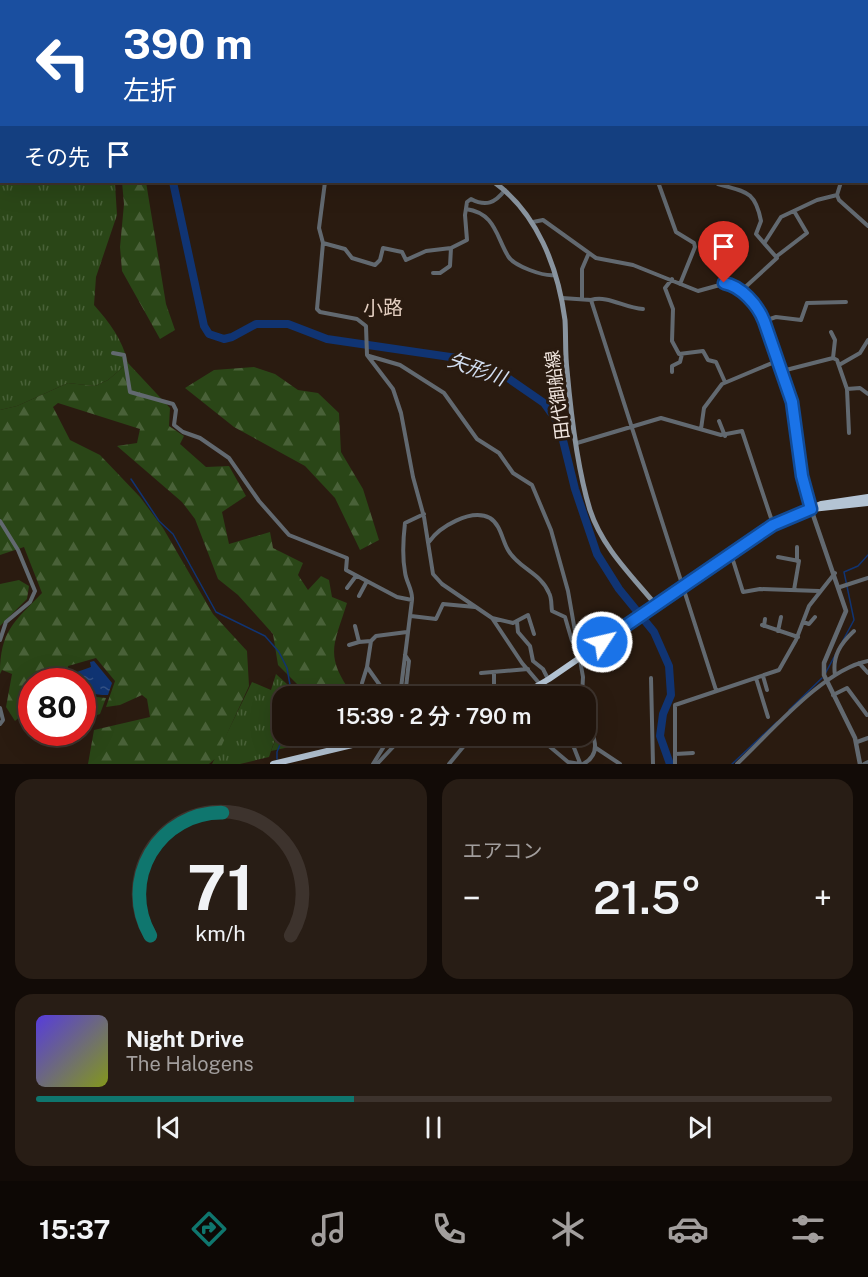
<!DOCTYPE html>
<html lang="ja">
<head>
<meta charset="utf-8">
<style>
  body { margin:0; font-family:"Public Sans","Noto Sans JP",sans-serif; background:#281d15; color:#f1f3f6; height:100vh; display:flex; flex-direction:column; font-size:22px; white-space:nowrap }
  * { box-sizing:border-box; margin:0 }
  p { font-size:20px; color:#a29e9d }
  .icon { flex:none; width:33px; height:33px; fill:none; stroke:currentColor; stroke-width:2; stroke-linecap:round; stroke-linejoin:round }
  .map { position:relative; height:764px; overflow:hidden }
  .sheet { display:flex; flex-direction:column; gap:15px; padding:15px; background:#120b07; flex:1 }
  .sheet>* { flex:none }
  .guide { position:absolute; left:0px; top:0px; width:868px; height:183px; box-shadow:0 6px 24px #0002,0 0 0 2px #3d332d; background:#1a4fa0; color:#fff; overflow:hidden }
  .speed { position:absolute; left:18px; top:668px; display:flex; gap:12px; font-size:30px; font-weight:700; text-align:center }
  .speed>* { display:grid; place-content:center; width:78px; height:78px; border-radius:50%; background:#20140c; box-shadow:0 6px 24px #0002,0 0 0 2px #3d332d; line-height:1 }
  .speed .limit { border:9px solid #d22; background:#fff; color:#111 }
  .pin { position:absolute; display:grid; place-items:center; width:51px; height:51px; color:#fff; margin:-62px -26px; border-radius:50% 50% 50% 0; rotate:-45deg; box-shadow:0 0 6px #0007 }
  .pin .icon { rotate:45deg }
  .me { position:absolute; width:66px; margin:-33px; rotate:55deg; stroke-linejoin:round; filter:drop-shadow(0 0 4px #0008) }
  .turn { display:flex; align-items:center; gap:21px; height:126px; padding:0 24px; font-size:27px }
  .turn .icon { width:78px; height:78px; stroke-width:2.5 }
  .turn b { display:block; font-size:42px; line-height:51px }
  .then { display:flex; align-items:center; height:57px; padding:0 24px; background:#0003; gap:12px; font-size:22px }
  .big { font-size:45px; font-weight:600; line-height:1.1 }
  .sheet .widget { flex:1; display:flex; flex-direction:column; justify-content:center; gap:9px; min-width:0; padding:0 21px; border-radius:18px; background:#281d15 }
  .sheet .dial { align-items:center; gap:0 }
  .dial svg { height:156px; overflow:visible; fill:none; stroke:#3d332d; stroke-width:7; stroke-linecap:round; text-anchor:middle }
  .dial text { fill:#f1f3f6; stroke:none }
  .song { display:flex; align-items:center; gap:18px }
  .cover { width:72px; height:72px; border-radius:9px; background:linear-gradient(135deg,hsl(250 70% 55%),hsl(70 70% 35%)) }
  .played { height:6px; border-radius:3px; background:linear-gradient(90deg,#0f766e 40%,#3d332d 40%) }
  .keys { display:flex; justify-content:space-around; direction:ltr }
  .heat { display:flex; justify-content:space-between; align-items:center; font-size:33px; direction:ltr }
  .sheet .tiles { flex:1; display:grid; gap:15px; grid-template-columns:1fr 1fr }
  .widget:last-child { grid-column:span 2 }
  .trip { position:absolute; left:272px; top:686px; width:324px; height:60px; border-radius:18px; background:#20140c; box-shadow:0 6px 24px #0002,0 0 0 2px #3d332d; font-weight:600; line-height:60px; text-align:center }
  .tab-bar { display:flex; height:96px; justify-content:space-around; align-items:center; background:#0d0805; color:#a29e9d }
  .tab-bar .icon { width:42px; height:42px }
  .tab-bar .selected { color:#0f766e }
  .tab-bar b { font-size:27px; color:#f1f3f6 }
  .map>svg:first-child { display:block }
</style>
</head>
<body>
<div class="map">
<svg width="868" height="764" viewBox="0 0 868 764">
  <defs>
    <pattern id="grass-tufts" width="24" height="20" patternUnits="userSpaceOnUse" patternTransform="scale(1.5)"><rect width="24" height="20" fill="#2a4617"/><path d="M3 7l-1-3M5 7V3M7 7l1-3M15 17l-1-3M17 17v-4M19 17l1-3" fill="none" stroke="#496138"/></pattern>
    <pattern id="forest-firs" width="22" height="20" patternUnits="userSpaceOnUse" patternTransform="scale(1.5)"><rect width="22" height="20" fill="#2a4617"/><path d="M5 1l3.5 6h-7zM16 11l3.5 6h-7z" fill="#496138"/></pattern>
    <pattern id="water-ripples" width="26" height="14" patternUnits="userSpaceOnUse" patternTransform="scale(1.5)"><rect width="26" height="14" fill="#103473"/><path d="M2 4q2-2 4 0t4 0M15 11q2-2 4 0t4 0" fill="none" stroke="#335186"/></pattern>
  </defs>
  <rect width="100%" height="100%" fill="#2a1b10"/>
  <path fill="url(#grass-tufts)" d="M0,13l2,169 113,2 2,31 -21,62 -2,28c16,18 28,34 34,58l-20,17 -13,6 -27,-3 -51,23 -17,4z
    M276,674l12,11v11h-6v22l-13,39 -29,7h-28l40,-82 19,8z"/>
  <path fill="url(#forest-firs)" d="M122,182h24l20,122 9,26 -15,9 -38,-68 -2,-24 4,-43z
    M128,363l42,45 -1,18 15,10 -4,8 26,23 23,-1 17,30 -24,16 7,32 41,-12 3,16 30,15 -5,12 10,15 13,-14 8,4 3,17 15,6c-13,42 -23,52 5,91l11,2h-71l5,-12 -19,-19 -5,-31 -35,-39 -20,-16 -23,-60 -13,-17 -65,-56 20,-3 3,-14 -82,-26 -5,4 17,33 30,15 40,42 23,31 50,86 34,37 2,35 -33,72 -7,6h-121l6,-34 56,-13 -3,-18 -5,-4 -22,10 -14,2 9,-26 -19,-23 -28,8 -1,12 3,3h-38l-1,26 -16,14 -9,-14 6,-33 -10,-4 -2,4c0,-43 14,-52 42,-81l-18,-46 -24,8v-145l17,-4 51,-23 27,3 13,-6z
    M254,367l21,7 23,16 20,3 21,20 2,39 22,37 16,51 -19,10 -25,-52 -30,-32 -71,-39 -49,-39 29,-18z
    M19,580l10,6 -2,13 -27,27v-42z
    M83,692l4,4 19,2 -6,16 -17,6z
    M282,722v13h33l-7,8 -37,8z"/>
  <path fill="url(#water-ripples)" d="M94,661l18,22 -4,12c-16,0 -19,-2 -26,-14l-14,-5 2,-7 7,3 14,-5 -1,-5z"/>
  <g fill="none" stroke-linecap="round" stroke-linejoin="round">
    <path stroke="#103473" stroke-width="1.5" d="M131,479l28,42 14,13 43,78 49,24 14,16 8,16 5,28
      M825,674l29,-54 -10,-48 14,-6 10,-11
      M789,710l33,-32
      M277,759v-7l7,-17
      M732,764l45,-42"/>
    <path stroke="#103473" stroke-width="8" d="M223,2v-2
      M173,182l31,144 5,8 15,5 8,-2 24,-13h32l39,15 130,19 48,18 39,27 15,21 16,65 22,65 22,35 35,43 15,34 2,29 -8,19 -3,22 10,28"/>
    <path stroke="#626970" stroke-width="4" d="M354,0l2,2
      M764,0l1,2
      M284,2l2,-2
      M611,2v-2
      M867,138l1,2
      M867,148h1
      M325,182l-6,46 4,15 -6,66 3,3 37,7 9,7 1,29 26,34 8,24 12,64 11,40 9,57 9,10 50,34 30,45 28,33
      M658,182l18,50 18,11 1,4 -15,37
      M716,182l2,2c27,8 37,6 43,37l-5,13 21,24 -36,33
      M837,195l2,5 29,26
      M837,195l4,-13
      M466,209c29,4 30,27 42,47 5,10 37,21 47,19
      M533,222l10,-2 53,38 37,7 65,26 29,-8c30,11 39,43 47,70 8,22 17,42 21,65 6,31 6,60 16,91
      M765,242l16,-25 36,-17 20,-5
      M323,243l22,6 7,9 23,7 5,-5 3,-12 19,4 4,8 20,-9 25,-3 16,-8 -2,-25 2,-13 4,-3c15,8 24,4 34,-9
      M777,256l30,-23 -13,-22
      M433,273h7l10,-7 1,-18
      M672,279l-7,9 8,21 -1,32 7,13 24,-3 5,9 8,2 9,20
      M562,298l29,2 125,390
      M582,298v-29l6,-14
      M591,300c17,-5 33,8 52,9
      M764,321l12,-4 25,3 6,-17 39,-1
      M831,332l4,8 -2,18
      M113,353l11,2 6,37 43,12 3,6 -2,15 9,7 17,6 29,20 30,43 30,34 58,23 -1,12 51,27 15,3 -12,96
      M369,356l31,9 44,28 33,46 22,14 14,20 19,12 19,45 17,61 15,86 -1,19
      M839,365l21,-12 8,-13
      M782,371l51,-13 4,2 10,29 13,-1 8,6
      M672,372v-6l8,-4 2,-8
      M847,389l2,44
      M719,421l6,15
      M701,429l3,-21 18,-24 55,-23
      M577,443l84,-25 60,17 21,-4 31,93
      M0,521l18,29 17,41 -5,11 -24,20 -6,18
      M429,542c10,-15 42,-34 61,-24 11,7 12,22 18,32 10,18 33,23 41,43 3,5 2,12 3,18l13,6 7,24 6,2
      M797,547v14
      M731,554l12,38 17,-3 59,2
      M778,557l21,4 -5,29
      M840,587l28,-9
      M347,588l9,-12
      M359,596l8,-15
      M412,600c1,-10 -6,-18 -7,-28 -3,-16 -2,-32 0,-49l19,-9
      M411,616l25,3 7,-15 32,3
      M492,618l21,5 15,-8 6,19
      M517,622l1,10 12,14 3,15 10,8 5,10
      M803,622l6,2 6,-7
      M762,625l36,12
      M355,626l4,16 12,-1
      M764,626l1,-7
      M778,631l3,-14
      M349,645l10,-3
      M859,663l9,10
      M494,672v13
      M481,673l47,-4
      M835,675c-3,-19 6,-32 19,-44
      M763,676l4,14
      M651,678l2,86
      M756,678l12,39
      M362,683l5,-16
      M384,691l-17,-24 4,-26 5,-5 31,-4
      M833,695l14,-7 20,27
      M405,696l4,-35 -4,-6
      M0,708l3,12 -3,4
      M536,735l32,27 12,2
      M569,735l11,28
      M857,742l11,-4
      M596,748l24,16
      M675,754l18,-1
      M373,764l18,-29
      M377,764l16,-17 3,-12
      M449,764l24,-29
      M583,764c20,-10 11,-30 2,-45
      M675,764v-59l104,-35 17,-30 13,-34 26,-33
      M737,764c33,-31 87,-95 131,-103
      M864,764l4,-2"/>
    <path stroke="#626970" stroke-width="4.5" d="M811,509l35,102 -22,52v12l31,63 5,26"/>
    <path stroke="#89949f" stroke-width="5" d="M473,2l1,-2
      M494,182c43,31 64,85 71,138 1,17 0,34 2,50 4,45 10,98 23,140 12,37 41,65 65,94"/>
    <path stroke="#b4c4d4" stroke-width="6" d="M812,509l56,-6
      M520,696l29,-17 224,-154 48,-21 47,-7
      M273,764l121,-29"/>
  </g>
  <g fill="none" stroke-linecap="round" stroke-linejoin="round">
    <defs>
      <path id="route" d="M602,642l171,-117 38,-16 -9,-33 -10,-74 -28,-81c-6,-16 -23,-35 -40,-38"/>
    </defs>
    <use href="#route" stroke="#114b97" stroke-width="15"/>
    <use href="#route" stroke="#1a73e8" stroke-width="10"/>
  </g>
  <g text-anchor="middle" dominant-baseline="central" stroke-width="6" stroke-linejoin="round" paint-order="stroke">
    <g font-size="18" fill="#f1e6df" stroke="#2a1b10">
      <text transform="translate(557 395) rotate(-97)">田代御船線</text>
    </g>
    <g font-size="20" fill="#e2cdbf" stroke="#2a1b10">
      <text x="383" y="308">小路</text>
    </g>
    <g font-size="20" font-style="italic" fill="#d1ddf0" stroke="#2a1b10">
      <text transform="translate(477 369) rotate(20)">矢形川</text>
    </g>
  </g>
</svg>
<div class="speed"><div class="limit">80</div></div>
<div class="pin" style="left:724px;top:283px;background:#d93025"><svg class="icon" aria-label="arrive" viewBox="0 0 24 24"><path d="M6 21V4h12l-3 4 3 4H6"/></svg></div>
<svg class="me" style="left:602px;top:642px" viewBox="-20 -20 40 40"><circle r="17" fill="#1a73e8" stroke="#fff" stroke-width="3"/><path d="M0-11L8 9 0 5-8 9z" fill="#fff"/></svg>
<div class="trip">15:39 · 2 分 · 790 m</div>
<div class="guide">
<div class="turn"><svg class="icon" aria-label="left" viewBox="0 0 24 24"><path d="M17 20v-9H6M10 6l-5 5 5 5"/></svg><div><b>390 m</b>左折</div></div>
<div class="then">その先<svg class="icon" aria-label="arrive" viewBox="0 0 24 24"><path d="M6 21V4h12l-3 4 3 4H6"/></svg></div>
</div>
</div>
<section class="sheet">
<div class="tiles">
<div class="widget dial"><svg viewBox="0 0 100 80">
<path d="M14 69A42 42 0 1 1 86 69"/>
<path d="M14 69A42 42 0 0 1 51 6" stroke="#0f766e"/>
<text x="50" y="56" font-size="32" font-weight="700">71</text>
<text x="50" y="72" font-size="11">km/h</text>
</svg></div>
<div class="widget"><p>エアコン</p>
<div class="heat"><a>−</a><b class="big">21.5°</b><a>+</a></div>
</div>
<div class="widget">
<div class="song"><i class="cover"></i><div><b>Night Drive</b><p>The Halogens</p></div></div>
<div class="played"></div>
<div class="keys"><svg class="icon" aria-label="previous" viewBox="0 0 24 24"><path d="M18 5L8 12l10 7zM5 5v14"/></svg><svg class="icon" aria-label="pause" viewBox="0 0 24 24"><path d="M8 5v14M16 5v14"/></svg><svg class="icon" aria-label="next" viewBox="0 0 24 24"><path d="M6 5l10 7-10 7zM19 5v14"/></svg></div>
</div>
</div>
</section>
<nav class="tab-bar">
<b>15:37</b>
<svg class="icon selected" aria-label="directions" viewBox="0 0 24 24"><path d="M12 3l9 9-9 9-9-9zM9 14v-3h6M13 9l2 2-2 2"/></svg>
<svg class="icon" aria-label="music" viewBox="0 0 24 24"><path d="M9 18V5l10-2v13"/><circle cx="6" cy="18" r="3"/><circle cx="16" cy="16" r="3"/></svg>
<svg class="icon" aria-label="phone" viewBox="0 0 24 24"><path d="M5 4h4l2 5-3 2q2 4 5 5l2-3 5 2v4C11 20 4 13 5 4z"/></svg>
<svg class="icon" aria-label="climate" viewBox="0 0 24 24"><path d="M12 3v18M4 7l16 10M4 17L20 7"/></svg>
<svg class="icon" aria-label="car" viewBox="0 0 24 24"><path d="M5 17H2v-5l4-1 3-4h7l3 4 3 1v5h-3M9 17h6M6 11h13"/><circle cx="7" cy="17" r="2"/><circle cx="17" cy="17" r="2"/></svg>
<svg class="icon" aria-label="filters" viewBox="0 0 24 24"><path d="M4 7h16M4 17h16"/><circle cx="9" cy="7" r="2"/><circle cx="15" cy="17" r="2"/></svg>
</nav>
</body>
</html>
